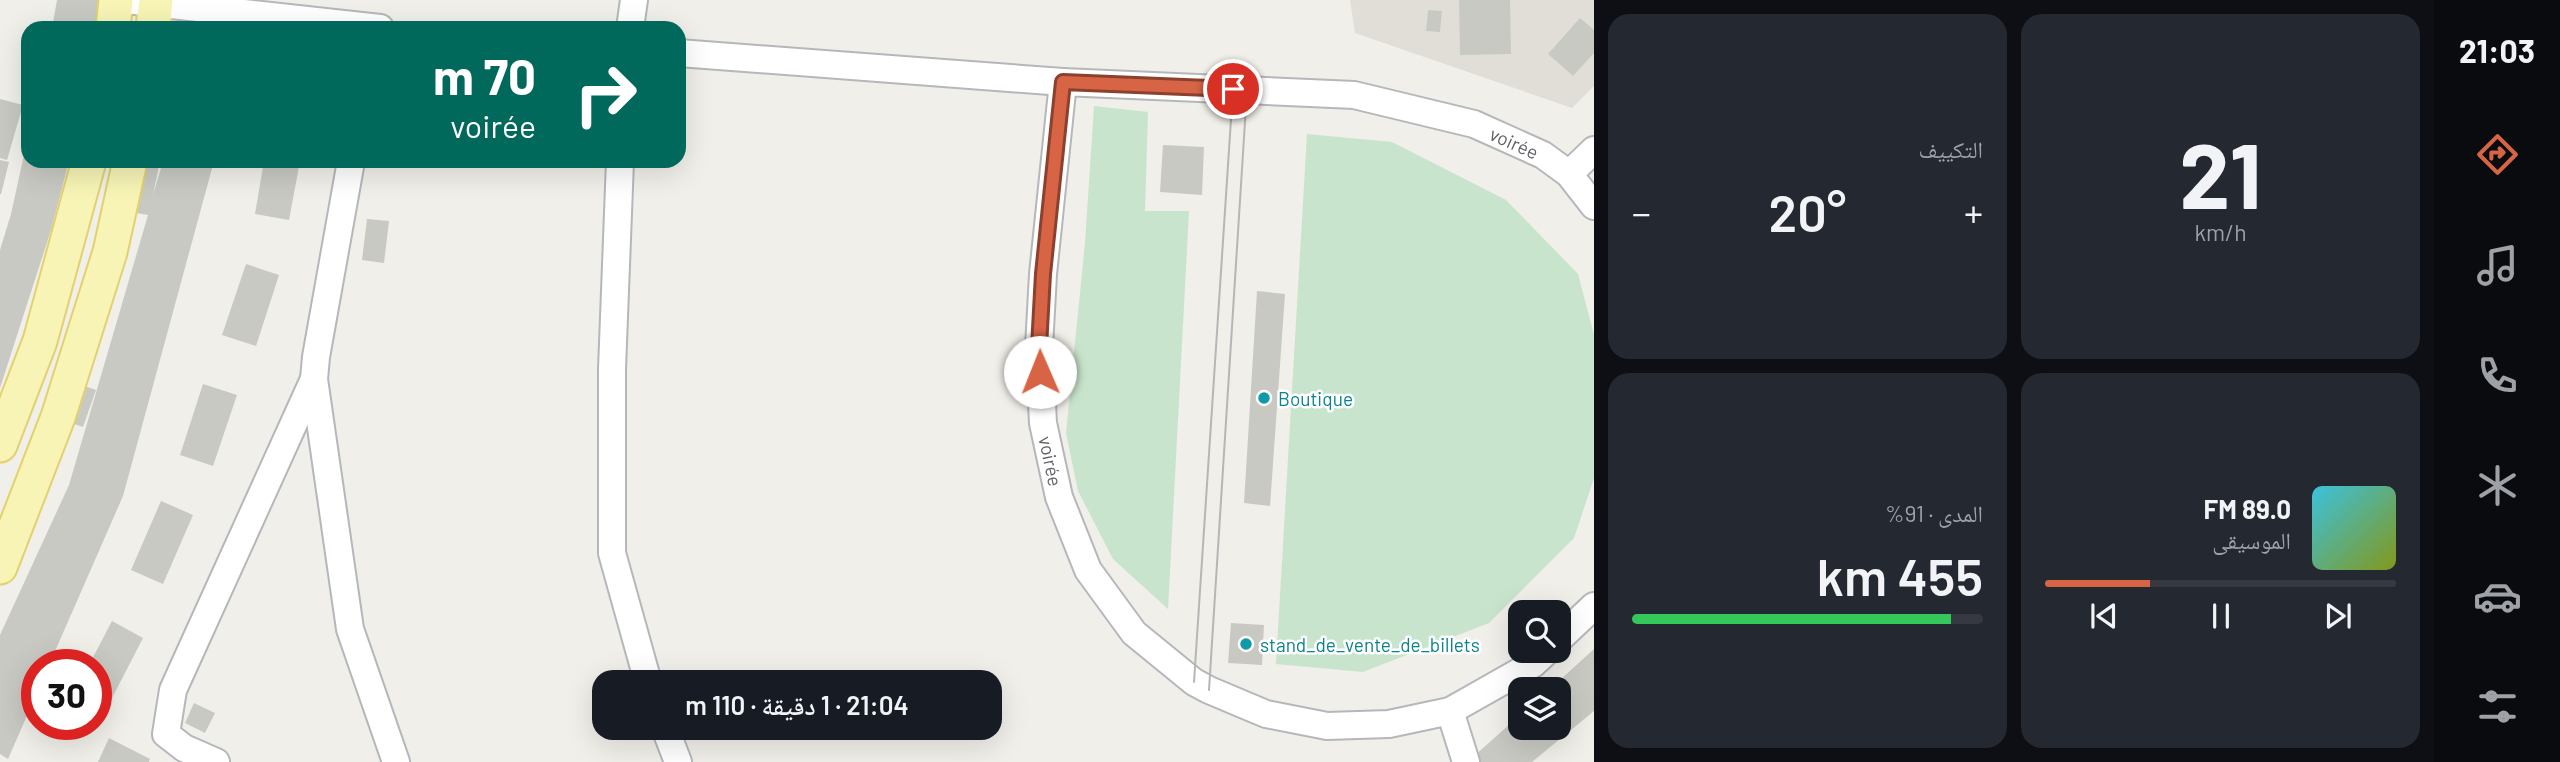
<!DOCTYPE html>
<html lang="ar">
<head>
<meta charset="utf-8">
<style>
  body { margin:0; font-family:Barlow,"Noto Naskh Arabic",sans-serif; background:#242831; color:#f1f3f6; direction:rtl; height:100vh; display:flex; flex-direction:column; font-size:26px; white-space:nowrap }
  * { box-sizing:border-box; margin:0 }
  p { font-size:23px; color:#9ea1a6 }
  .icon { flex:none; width:38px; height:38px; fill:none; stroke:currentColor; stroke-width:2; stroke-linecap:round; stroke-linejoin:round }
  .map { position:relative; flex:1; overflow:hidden; direction:ltr }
  .side { display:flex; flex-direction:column; gap:14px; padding:14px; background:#0d0f14; width:840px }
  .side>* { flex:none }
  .top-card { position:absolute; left:21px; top:21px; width:665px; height:147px; border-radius:21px; box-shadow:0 7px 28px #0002; direction:rtl; background:#00695c; color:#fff; overflow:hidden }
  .buttons { position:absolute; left:1508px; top:600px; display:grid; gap:14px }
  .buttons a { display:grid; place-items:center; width:63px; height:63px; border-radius:14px; background:#171b24; box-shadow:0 7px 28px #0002; font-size:35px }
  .speed { position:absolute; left:21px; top:649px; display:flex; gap:14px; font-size:35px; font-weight:700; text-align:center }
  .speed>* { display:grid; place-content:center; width:91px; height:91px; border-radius:50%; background:#171b24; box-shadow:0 7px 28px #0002; line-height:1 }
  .speed .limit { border:10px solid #d22; background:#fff; color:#111 }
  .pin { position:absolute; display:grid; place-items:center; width:60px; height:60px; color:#fff; margin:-30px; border:4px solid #fff; border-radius:50%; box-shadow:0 2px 7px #0007 }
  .me { position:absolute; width:77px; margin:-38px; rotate:359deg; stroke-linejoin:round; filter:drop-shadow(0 0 5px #0008) }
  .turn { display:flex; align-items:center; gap:24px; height:147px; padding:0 35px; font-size:32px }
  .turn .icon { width:91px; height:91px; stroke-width:2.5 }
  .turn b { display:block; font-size:49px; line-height:60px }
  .big { font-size:52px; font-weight:600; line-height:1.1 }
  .side .widget { flex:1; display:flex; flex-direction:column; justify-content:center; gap:10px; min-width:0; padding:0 24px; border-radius:21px; background:#242831 }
  .side .dial { align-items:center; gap:0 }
  .dial b { font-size:91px; line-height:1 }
  .song { display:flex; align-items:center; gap:21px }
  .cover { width:84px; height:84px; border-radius:10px; background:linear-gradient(135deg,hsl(190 70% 55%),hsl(70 70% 35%)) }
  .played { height:7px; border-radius:4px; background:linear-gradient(90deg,#d86446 30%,#363941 30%) }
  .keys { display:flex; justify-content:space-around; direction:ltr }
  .heat { display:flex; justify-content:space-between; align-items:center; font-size:38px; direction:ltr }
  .charge { height:10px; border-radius:5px; background:linear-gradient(90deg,#34c759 91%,#363941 0) }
  .side .tiles { flex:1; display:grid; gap:14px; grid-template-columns:repeat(2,1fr) }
  .trip { position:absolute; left:592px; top:670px; width:410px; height:70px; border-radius:21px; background:#171b24; box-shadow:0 7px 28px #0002; font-weight:600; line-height:70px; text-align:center; direction:rtl }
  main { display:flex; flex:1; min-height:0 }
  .dock { display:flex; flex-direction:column; width:126px; justify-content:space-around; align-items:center; background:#090b0e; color:#9ea1a6 }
  .dock .icon { width:49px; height:49px }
  .dock .active { color:#d86446 }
  .dock b { font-size:32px; color:#f1f3f6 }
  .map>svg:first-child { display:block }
</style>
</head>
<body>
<main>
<nav class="dock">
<b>21:03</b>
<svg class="icon active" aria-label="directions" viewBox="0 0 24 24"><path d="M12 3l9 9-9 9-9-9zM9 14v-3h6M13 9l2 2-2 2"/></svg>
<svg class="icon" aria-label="music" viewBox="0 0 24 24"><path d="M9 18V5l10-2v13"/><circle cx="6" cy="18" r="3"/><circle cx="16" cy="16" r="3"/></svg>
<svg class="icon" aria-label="phone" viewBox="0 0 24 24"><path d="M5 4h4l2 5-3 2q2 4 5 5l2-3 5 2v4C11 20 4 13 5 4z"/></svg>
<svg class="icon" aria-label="climate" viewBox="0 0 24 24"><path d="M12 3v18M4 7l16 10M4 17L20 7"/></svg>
<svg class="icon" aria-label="car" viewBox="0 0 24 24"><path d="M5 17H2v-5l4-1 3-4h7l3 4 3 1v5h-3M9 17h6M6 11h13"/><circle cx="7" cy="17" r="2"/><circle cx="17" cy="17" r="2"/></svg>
<svg class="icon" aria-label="filters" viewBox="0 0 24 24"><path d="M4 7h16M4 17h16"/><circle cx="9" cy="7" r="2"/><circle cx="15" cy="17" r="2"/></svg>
</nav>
<section class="side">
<div class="tiles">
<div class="widget dial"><b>21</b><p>km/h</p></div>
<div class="widget"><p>التكييف</p>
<div class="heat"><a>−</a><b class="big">20°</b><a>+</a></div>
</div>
<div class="widget">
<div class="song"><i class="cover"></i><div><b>89.0 FM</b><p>الموسيقى</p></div></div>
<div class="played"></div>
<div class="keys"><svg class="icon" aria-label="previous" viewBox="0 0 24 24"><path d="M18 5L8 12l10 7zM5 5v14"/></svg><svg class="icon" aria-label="pause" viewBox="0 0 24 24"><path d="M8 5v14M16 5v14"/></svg><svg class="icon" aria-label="next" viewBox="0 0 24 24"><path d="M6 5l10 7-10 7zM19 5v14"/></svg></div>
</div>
<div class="widget"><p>المدى · 91%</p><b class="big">455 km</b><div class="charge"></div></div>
</div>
</section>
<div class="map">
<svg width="1594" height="762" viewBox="0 0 1594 762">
  <rect width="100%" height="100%" fill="#f0efe9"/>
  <path fill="#e0ded7" d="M1350,0h244v86l-22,22 -217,-75z"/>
  <path fill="#c8e4cc" d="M1094,106l54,6 -3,99h44l-21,398 -55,-50 -35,-68 -12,-58 19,-190z
    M1307,134l85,8 114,58 72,74 16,61v143l-20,60 -85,85 -126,49 -87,-8z"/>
  <path fill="#c9c9c3" d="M57,0h46l-4,28h-47z
    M1459,0h51l1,54 -51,1z
    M1428,10l14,1 -2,21 -14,-1z
    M1580,18l14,12v23l-21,23 -25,-22z
    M0,99l23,6 -16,55 -7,-2z
    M27,141l1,20h41l-17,66 -52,161v-138l11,-36z
    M1163,145l41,2 -2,48 -42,-3z
    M0,160l9,2 -8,32h-1z
    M135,161h25l-7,34 10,-34h51l-91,335 -74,169h-12v28l-29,66 -8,-5v-119l69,-150 79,-270 -23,-4z
    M264,161h36l-11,59 -34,-6z
    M367,219l22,2 -5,42 -22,-3z
    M246,264l33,11 -23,71 -34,-11z
    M1257,291l28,3 -15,212 -26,-3z
    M73,382l23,8 -13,37 -23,-8z
    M203,384l34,11 -24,71 -33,-11z
    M161,501l32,14 -30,69 -32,-14z
    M112,621l31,17 -34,66 -13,-6v-33h-7z
    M1231,623l33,2 -2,40 -34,-2z
    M1594,649v62l-62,51h-59l-1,-4 49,-44v14h38v-38h-10z
    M194,703l21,10 -10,20 -20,-10z
    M109,738l41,21 -1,3h-51z"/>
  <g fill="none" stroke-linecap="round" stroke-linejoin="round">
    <defs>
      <g id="minor">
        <path d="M126,0l254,28"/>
        <path d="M630,28l4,-28"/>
        <path d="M679,53l384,29"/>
        <path d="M351,161l-35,196 -2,22 36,250 46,133"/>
        <path d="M620,161l-8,208v184l36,129"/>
        <path d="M1569,174l25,-24"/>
        <path d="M1559,639l35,-33"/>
        <path id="s1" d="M1547,651l-14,13 -83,47 -61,13 -62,2 -61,-12 -57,-24 -15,-8 -60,-49 -46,-63 -29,-73 -16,-74 -4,-76 4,-73 20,-192 291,13 120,29 69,31 26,19 25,32"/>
        <path d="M1450,711l16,51"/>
        <path d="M665,728l13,34"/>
        <path d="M216,762l-32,-14 -18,-14 7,-44 141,-311"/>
      </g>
      <path id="major" d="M113,28l3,-28
        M153,28l3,-28
        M0,445l40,-104 49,-180
        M0,567l58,-150 52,-165 20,-91"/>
    </defs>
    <use href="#minor" stroke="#b5b7bb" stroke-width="30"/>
    <use href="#major" stroke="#e3d16e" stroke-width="37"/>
    <use href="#minor" stroke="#fff" stroke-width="26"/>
    <use href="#major" stroke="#f7f4b6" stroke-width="33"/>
    <path stroke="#b6b6b7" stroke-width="2" d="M1194,682l39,-593
      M1209,690l38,-600"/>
  </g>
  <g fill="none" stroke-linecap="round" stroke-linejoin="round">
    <defs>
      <path id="route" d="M1040,372l-1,-25 4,-73 20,-192 170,7"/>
    </defs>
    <use href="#route" stroke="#8c412e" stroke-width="18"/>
    <use href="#route" stroke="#d86446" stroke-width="12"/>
  </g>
  <g fill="#0f9aa8" stroke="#fff" stroke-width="2.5">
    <circle cx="1264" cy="398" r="7"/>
    <circle cx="1246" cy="644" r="7"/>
  </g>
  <g text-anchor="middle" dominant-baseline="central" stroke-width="5" stroke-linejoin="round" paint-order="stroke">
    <g font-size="19" fill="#606267" stroke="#fff">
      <text stroke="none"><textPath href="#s1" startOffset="1491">voirée</textPath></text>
      <text transform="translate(1051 461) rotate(78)">voirée</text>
    </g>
    <g font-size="19" fill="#0d838f" stroke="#fff" text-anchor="start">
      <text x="1278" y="398">Boutique</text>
      <text x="1260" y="644">stand_de_vente_de_billets</text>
    </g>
  </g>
</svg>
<div class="buttons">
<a><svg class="icon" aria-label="search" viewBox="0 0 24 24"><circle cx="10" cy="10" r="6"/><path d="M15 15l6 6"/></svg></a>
<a><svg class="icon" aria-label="layers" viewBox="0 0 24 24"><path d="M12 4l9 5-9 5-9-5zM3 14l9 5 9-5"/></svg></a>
</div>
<div class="speed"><div class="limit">30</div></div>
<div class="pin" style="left:1233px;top:89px;background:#d93025"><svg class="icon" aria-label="arrive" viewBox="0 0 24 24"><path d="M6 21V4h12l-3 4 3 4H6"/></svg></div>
<svg class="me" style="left:1040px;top:372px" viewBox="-20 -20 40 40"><circle r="19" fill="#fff"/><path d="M0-13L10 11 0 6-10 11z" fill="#d86446"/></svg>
<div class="trip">21:04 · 1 دقيقة · 110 m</div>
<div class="top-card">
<div class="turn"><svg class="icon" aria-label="right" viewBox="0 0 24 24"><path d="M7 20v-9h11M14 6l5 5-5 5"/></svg><div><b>70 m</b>voirée</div></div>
</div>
</div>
</main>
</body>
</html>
